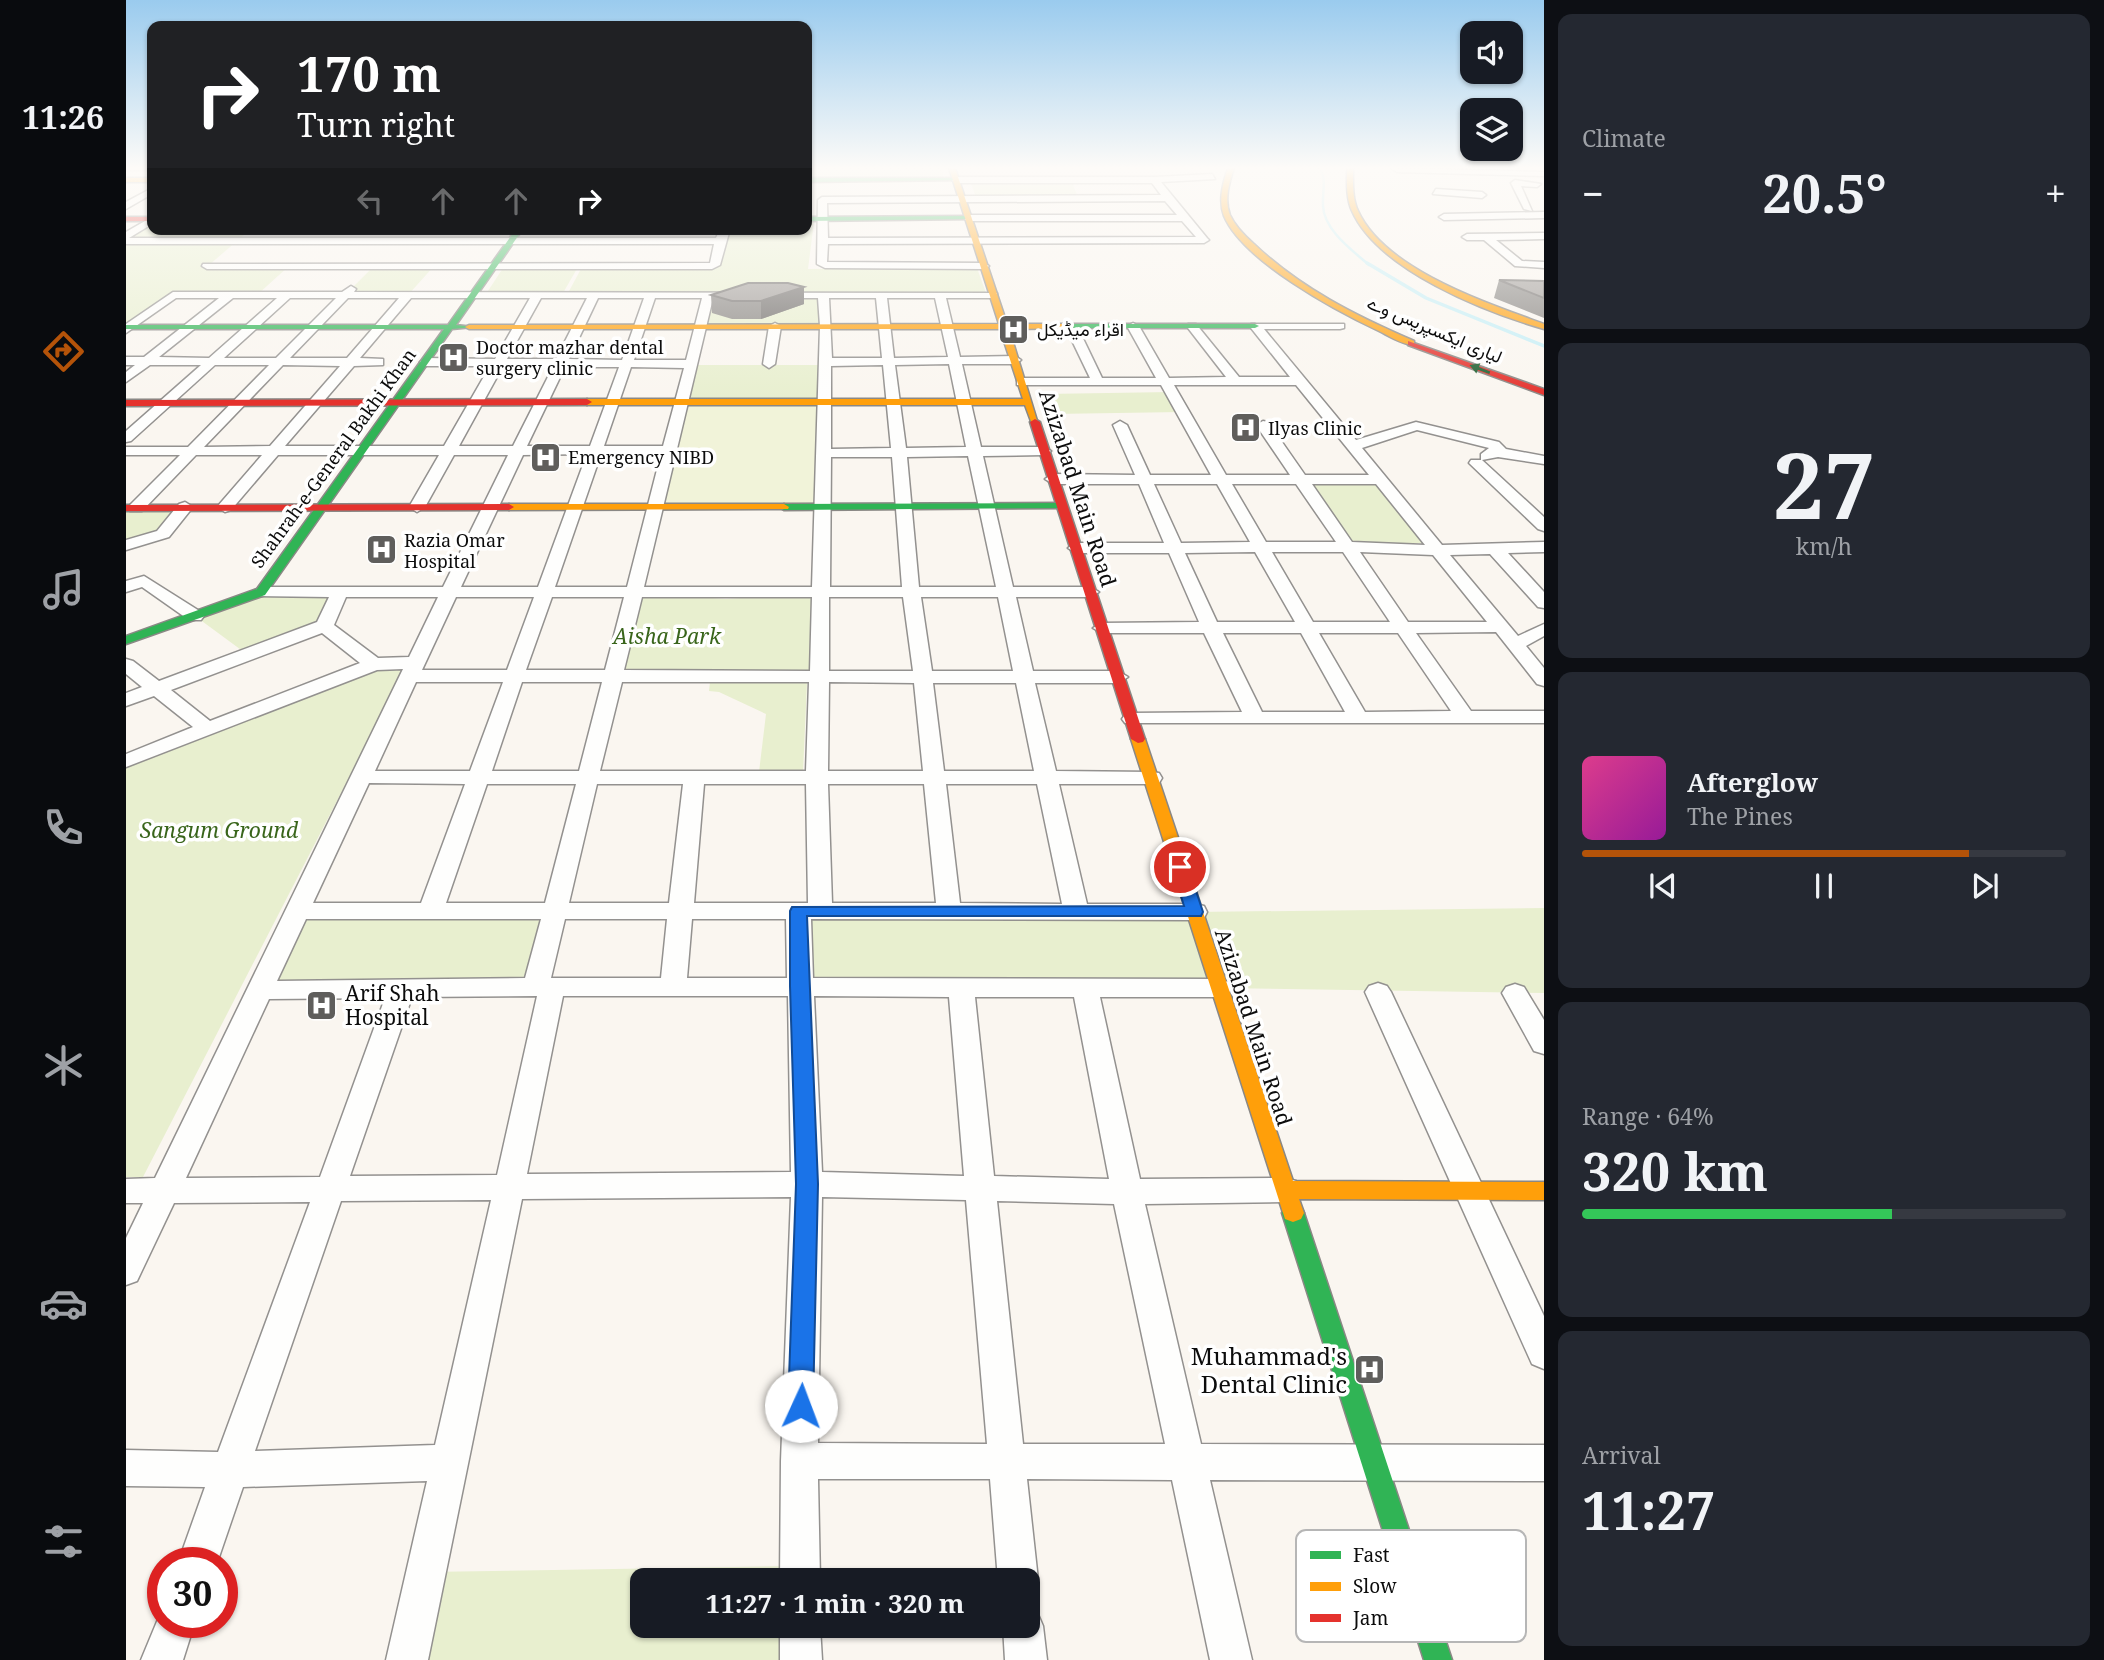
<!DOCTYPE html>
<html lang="en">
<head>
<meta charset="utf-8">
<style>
  body { margin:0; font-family:"Noto Serif",Vazirmatn,serif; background:#242831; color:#f1f3f6; height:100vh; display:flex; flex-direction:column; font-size:26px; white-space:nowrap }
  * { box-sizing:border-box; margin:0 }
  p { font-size:23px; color:#9ea1a6 }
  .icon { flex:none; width:38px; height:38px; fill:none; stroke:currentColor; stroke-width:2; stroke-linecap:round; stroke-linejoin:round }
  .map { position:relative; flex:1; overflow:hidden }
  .drawer { display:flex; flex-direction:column; gap:14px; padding:14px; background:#0d0f14; width:560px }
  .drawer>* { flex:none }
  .banner { position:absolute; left:21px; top:21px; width:665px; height:214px; border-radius:14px; box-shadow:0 2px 5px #0004; background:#202124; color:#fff; overflow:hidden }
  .buttons { position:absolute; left:1334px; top:21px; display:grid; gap:14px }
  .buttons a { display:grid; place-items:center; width:63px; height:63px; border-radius:14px; background:#171b24; box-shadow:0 2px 5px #0004; font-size:35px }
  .speed { position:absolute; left:21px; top:1547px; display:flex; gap:14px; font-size:35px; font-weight:700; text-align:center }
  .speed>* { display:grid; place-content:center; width:91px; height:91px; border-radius:50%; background:#171b24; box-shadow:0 2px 5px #0004; line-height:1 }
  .speed .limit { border:10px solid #d22; background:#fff; color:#111 }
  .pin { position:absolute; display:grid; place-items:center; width:60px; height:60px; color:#fff; margin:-30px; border:4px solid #fff; border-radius:50%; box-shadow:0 2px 7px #0007 }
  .me { position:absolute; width:77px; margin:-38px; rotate:2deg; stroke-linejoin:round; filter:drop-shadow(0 0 5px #0008) }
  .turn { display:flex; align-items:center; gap:24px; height:147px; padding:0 35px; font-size:32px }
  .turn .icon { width:91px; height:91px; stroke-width:2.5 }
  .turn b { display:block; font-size:49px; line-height:60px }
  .lanes { display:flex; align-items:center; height:66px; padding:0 35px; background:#0003; justify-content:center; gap:35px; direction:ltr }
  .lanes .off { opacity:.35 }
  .big { font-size:52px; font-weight:700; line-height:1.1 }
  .drawer .card { flex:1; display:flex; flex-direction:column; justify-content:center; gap:10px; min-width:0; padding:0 24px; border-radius:14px; background:#242831 }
  .drawer .dial { align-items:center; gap:0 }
  .dial b { font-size:91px; line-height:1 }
  .song { display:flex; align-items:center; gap:21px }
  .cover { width:84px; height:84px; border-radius:10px; background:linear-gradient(135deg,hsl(330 70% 55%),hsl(300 70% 35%)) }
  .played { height:7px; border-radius:4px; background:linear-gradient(90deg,#b45309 80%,#363941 80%) }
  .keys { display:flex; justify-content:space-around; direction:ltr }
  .heat { display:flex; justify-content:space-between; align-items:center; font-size:38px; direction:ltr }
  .charge { height:10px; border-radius:5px; background:linear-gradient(90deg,#34c759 64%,#363941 0) }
  .trip { position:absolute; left:504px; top:1568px; width:410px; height:70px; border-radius:14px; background:#171b24; box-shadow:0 2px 5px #0004; font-weight:700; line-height:70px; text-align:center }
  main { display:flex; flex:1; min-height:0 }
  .tabs { display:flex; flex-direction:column; width:126px; justify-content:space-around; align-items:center; background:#090b0e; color:#9ea1a6 }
  .tabs .icon { width:49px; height:49px }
  .tabs .active { color:#b45309 }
  .tabs b { font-size:32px; color:#f1f3f6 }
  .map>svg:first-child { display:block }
</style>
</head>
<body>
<main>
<nav class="tabs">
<b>11:26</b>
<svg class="icon active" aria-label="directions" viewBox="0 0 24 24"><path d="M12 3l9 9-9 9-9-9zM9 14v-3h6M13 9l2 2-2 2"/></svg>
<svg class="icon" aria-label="music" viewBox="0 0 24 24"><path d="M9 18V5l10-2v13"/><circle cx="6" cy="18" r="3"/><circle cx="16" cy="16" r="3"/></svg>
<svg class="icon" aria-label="phone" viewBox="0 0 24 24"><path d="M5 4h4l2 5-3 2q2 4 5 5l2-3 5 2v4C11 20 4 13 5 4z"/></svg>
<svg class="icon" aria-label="climate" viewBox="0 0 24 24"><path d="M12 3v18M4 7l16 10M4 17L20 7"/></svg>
<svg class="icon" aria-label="car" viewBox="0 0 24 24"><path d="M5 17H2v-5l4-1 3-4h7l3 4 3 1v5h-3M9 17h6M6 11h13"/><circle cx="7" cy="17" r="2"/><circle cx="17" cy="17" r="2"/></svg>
<svg class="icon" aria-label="filters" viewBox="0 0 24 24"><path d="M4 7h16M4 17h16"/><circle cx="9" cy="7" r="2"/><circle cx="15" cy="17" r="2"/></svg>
</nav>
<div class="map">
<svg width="1418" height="1660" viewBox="0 0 1418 1660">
  <rect width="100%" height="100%" fill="#faf6f0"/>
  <path fill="#e8efcf" d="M945,180l7,17h-102l-6,-16z
    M26,220v9h99l-42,36 80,1 -32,29h-84l-47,32v-91z
    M681,221l7,1 -6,47 169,-1 9,25h-418l14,-26 138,-1 11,-37h76z
    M249,265h60l-27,30h-63z
    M452,267l-15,26 -77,1 17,-26z
    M582,295h115l3,31h-126z
    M565,365h135l-1,37h-144z
    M1045,392l11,20 -130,2 -8,-20z
    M1183,483h67l48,60h-72z
    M59,507l-22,27 -37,11v-37z
    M135,592h79l-16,34 -76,29 -53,-39z
    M508,592l92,7 94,-7 -2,85h-205z
    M280,667l-263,510h-17v-409l248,-100z
    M584,682l97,1 -4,89h-44l7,-58 -47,-22 -10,-1z
    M1418,908v85l-325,-5 -420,-2 -1,-75 397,1z
    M429,910l-19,77 -276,3 37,-79z
    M674,1566v14h-158v46h158l1,34h-394l19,-88z"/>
  <path fill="#f1f3d9" d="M681,168h136v9l-136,1z
    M555,402h144l-2,104 -168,1z"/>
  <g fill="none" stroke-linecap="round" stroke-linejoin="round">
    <path stroke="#c5eef6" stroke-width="2.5" d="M1194,168c7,13 2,23 3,38 1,24 29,44 46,59"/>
    <path stroke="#c5eef6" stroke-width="3.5" d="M1241,263l59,35 118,48"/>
    <defs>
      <path id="street" d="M0,168h26v2h-26z
        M1265,168l153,4v4l-147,-4z
        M1086,174l3,5 -54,3 46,56 2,2 -5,3 -376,1 -1,18 157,1 5,3 -5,3 -159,-1 -8,-4 1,-64 4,-3 339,-2 -9,-12h-196l-4,-3 4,-3h199zM1039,201l12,14h-209l-5,3 5,3h214l14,16 -368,1 -1,-35z
        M1389,180l26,4 -4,3 -16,-1 11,25 -8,-2 -13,-26z
        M26,188v6l-26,15v-7z
        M1310,189l46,3 4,3 -4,3 -49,-4z
        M1418,212v6l-100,2 -5,-3 5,-3z
        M26,217v7l-23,14h587l4,-9h10l-10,36 -8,4h-505l-5,-3 1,-2 507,-1 4,-19h-588v-12z
        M1418,233v6l-48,1 26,21 22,1v6l-29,-2 -31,-26h-17l-5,-3 5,-3z
        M225,286l5,3 -2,3 643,1v4l-4,1h-47l14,59 55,-1 6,4 -6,4h-53l19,83h63l7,4 -7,4 -61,1 30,131h77l9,5 -9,5h-74l17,74h85l10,6 -10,6h-83l21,88 95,1 8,1 3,5 -3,5 -8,1h-92l28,120h108l9,2 3,6 -3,6 -9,2 -384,-1 2,59 406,1 9,3 4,6 -4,6 -9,3h-119l40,182 145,-1 11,3 4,9 -4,9 -11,3 -140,2 56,240 343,1v36l-334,-1 42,180h-42l-38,-180 -145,-1 11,101 -6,14 -5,2v-16h-29l-8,-101h-172l2,101h-40l1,-119 10,-264 -269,2 -94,461h-42l41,-179 -184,6 -26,76h-39l27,-76 -79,-1v-36l92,2 92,-250 -136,1 -37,78 -11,4v-47l17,-35h-17v-24l29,-1 248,-509 -26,1 -251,97v-13l67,-27 -39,-31 -28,10v-13l16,-6 -16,-13v-15l7,2 26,20 158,-59 12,-25 -74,-1 -3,-4 9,-5h182l65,-132h-54l-29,52 -8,5 -8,-5 30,-52h-161l-47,55 -6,2 -8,-5 45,-52h-66l-54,56h-12l-2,-3 2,-3 50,-50h-54v-8h62l81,-82h-54l-84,76 -5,1v-11l75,-66h-51l-24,17v-10l9,-7h-9v-8h18l75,-59h-43l-50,35v-9l47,-32h169zM107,298h44l-68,60 -50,-1zM164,298h46l-60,60h-52zM222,298h51l-52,60h-57zM285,298h119l-35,61 -69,-1 -6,4 6,4h64l-46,80h-159l69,-80 29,-1v-6l-23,-1zM415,298h46l-31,61h-49zM472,298h46l-22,62 -53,-1zM529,298h47l-16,62h-52zM587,298h105l2,28 -8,261h-168zM703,298h47l6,60h-50zM761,298h48l13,59 -54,1zM823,364l17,83 -60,1 -11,-83zM157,365l57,1 -70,80 -66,1zM757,365l8,83 -60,1v-83zM377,366l50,1 -40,79h-54zM439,367h54l-29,79h-63zM505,367l53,1 -21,78h-59zM461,454l-49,133h-77l62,-132zM475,454h60l-34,133h-72zM842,456l28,131h-77l-12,-130zM705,457h61l10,130h-72zM220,597h92l-29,60 -31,1 -44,-33zM330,597h78l-27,73h-85zM426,597h72l-19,73h-79zM516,597h170l-2,74 -186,-1zM703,597h74l10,74h-84zM795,597h77l15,74h-81zM196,633l38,30 -150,58 -39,-31zM290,682h87l-33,89h-95zM396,682h80l-23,89h-87zM496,682h187l-3,89h-206zM703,682l85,1 9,88h-95zM807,683h83l18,88h-90zM243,783l96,1 -44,119h-108zM361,784h89l-31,119h-99zM471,784h86l-14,119h-100zM578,784h102l2,119h-114zM702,784h96l12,119h-104zM820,784h91l25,120 -102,-1zM180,919h235l-16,59 -248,3zM439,919h102l-6,59h-110zM566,919h94l1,59h-100zM411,996l-40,179 -147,1 62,-179zM437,996h225l3,176 -264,2zM688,996l135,1 15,179 -142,-4zM849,997h99l35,182 -115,-3zM259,998l-65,179 -134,1 83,-179zM696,1197l144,3 21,244 -169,-1zM365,1200l-56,245 -180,6 86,-250zM871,1201l117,3 51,240h-142z
        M649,323l6,3 -6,38 -6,4 -6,-4 6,-38z
        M945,323l6,3 25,52h54l-29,-52 6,-3 6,3 30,52 57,-1 -38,-49v-4h8l43,53h51l-39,-49v-4h93v4l-4,1h-76l92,111 60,-18 83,20 7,7 38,7v8l-46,-7 -16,3 62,57v14l-6,-2 -69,-66 2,-3h10v-6l8,-6 -72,-18 -55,18 80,97 102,-3v10l-36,1 36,39v16l-6,-1 -48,-53 -40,1 68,81 26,-12v12l-18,10 18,22v18l-7,-2 -41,-52 -80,1 55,78h73v12h-419l-3,-4 3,-4 7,-2 110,-1 -38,-79h-102l-9,-5 9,-5 97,-1 -30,-69h-93l-8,-5 8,-5h88l-25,-59h-86l-8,-5 8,-5 82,1 -22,-50 7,-4 7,4 23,50h61l-50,-90h-144v-6l5,-1h68l-25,-52zM1048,385h122l73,90h-64l-37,-53 -5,-1 -7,4 34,50h-64zM1028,484h63l33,58 -69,1zM1106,484h64l40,58h-70zM1186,484h64l49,61 -73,-3zM1129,552l40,70h-78l-32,-69zM1146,552h71l47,70h-77zM1234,552l73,3 54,67h-79zM1097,633h78l44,79h-83zM1193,633h79l53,78 -86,1z
        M59,502l8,5 -24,30 -43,13v-10l31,-9 22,-27z
        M18,576l57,36 3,4 -3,4h-12l-47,-33 -16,5v-11z
        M1252,983l9,3 4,6 153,324v53l-12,-5 -167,-372 4,-6z
        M1389,984l9,3 20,33v34l-10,-3 -32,-58 4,-6z
        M37,1607v15h32l-12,38h-42z
        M901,1608l10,4 6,14 4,34h-42l-2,-34h24z
        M654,1626h40l2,34h-42z"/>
      <path id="fast" d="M681,178h149l3,2 -152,2z
        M842,216l2,3 -163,2v-4z
        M390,229h7l-67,96 17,2 -21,2 -187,266 -139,49v-8l131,-47 187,-260h-318v-4h322z
        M941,324h188l4,2 -4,2h-185z
        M936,503l5,3 -1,2 -282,2 -5,-3 5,-3z
        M1167,1204l8,3 3,6 148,447h-28l-142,-447 3,-6z"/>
      <path id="slow" d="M823,168h6l52,156h63l4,2 -4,2 -61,1 29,95h-6l-7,-19h-438l-5,-3 5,-3h436l-23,-70h-531l-4,-2 4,-2 530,-1z
        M1102,168h6c-5,15 -10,32 -4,47 5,11 15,21 24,29 46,44 102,72 160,97v4c-11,0 -25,-9 -35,-14 -43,-20 -136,-70 -155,-115 -6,-16 -1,-33 4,-48z
        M1221,168h6c0,14 -1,30 5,43 27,59 129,92 186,113v5c-59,-17 -166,-59 -192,-118 -6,-13 -5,-29 -5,-43z
        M0,178h26v4h-26z
        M658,504l5,3 -1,2 -279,1 -5,-3 5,-3z
        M1012,735l7,4 148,442 251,1v18l-245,-1 5,14 -3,6 -8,3 -8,-3 -154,-480z"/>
      <path id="jam" d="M0,217h26v4h-26z
        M1282,341l136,48v6l-136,-50z
        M0,400l461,-1 5,3 -5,3 -461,1z
        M909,419l5,3 105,317 -2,3 -5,1 -7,-4 -101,-317z
        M0,505l383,-1 5,3 -5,3 -383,1z"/>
    </defs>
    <use href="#street" stroke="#93918f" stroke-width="3"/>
    <use href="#fast" stroke="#8a8885" stroke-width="3"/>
    <use href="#slow" stroke="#8a8885" stroke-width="3"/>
    <use href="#jam" stroke="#8a8885" stroke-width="3"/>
    <use href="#street" fill="#fefefd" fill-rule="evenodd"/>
    <use href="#fast" fill="#30b455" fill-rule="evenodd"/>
    <use href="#slow" fill="#ff9f0a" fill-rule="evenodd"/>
    <use href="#jam" fill="#e5322d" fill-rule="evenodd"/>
  </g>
  <path fill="#878481" d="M1373,280l45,1v37l-50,-20z
    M678,287v17l-43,15h-29l-20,-6 -1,-18z"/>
  <path fill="#6e6b69" d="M678,287v17l-43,15v-18z"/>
  <path fill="#9d9996" stroke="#6e6b69" stroke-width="2" d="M1373,280l45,1v17z
    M622,283h40l16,4 -43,14h-29l-21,-6z"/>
  <defs><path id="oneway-solid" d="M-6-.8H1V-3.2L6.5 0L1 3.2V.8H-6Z" transform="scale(1.75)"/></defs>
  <use fill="#1e6030" href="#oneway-solid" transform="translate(1354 369) rotate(-159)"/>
  <linearGradient id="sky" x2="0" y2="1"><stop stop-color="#9acbee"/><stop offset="0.42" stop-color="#fdfbf8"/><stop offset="1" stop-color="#fdfbf8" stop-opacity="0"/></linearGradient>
  <rect width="1418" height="400" fill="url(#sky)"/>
  <path fill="#1a73e8" stroke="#114b97" stroke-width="2" d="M1054,862l8,5 15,45 -2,4h-394l11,268 -5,222 -3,8 -9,4 -9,-4 -4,-8 8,-222 -6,-198v-75l2,-4 392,-1 -12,-39z"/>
  <defs>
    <symbol id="hospital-square" viewBox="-11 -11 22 22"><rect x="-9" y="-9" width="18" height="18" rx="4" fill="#5f5e5c" stroke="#fff"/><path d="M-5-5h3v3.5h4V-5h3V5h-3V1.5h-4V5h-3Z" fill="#fff"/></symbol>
  </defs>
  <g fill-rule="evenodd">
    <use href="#hospital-square" x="870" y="312" width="35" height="35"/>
    <use href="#hospital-square" x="310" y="340" width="35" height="35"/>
    <use href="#hospital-square" x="1102" y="410" width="35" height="35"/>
    <use href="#hospital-square" x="402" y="440" width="35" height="35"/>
    <use href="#hospital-square" x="238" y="532" width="35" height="35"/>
    <use href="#hospital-square" x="178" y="988" width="35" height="35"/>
    <use href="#hospital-square" x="1226" y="1352" width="35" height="35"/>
  </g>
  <g text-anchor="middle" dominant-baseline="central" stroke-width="7" stroke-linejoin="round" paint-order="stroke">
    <g font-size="18" fill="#0c0c0c" stroke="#fff" text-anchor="start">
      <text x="911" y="329">اقراء میڈیکل</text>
      <text x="350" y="347">Doctor mazhar dental<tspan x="350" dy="21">surgery clinic</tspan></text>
      <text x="1142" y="428">Ilyas Clinic</text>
      <text x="442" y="457">Emergency NIBD</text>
      <text x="278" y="540">Razia Omar<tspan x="278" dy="21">Hospital</tspan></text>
    </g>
    <g font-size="18" fill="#0c0c0c" stroke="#fff">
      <text transform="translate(1309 329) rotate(23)">لیاری ایکسپریس وے</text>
      <text transform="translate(207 458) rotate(-54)">Shahrah-e-General Bakhi Khan</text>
    </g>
    <g font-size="21" fill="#0c0c0c" stroke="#fff">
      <text transform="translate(952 488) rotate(72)">Azizabad Main Road</text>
      <text transform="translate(1128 1027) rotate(72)">Azizabad Main Road</text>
    </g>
    <g font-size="21" font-style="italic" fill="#39651b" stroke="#fff">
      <text x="541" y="636">Aisha Park</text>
      <text x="93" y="830">Sangum Ground</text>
    </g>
    <g font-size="21" fill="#0c0c0c" stroke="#fff" text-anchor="start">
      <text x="219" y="993">Arif Shah<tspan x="219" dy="24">Hospital</tspan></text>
    </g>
    <g font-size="24" fill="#0c0c0c" stroke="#fff" text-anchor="end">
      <text x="1221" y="1355">Muhammad's<tspan x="1221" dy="28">Dental Clinic</tspan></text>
    </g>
  </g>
  <rect x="1170" y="1530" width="230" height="112" rx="10" fill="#fff" stroke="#b6b6b6" stroke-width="2"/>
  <rect x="1184" y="1551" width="31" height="8" fill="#30b455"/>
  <rect x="1184" y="1582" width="31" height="9" fill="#ff9f0a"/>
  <rect x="1184" y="1614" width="31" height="8" fill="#e5322d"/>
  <g font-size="19" fill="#0c0c0c">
    <text x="1227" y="1562">Fast</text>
    <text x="1227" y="1593">Slow</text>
    <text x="1227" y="1625">Jam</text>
  </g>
</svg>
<div class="buttons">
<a><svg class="icon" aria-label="sound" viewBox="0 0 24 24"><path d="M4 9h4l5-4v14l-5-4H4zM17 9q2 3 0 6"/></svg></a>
<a><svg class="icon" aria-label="layers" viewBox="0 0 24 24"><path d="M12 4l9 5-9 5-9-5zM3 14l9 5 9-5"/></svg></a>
</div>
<div class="speed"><div class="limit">30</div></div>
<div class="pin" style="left:1054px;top:867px;background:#d93025"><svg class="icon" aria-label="arrive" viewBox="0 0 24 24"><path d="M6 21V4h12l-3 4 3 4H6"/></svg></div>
<svg class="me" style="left:675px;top:1406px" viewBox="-20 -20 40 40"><circle r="19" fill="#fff"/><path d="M0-13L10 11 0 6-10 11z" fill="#1a73e8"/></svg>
<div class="trip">11:27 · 1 min · 320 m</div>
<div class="banner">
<div class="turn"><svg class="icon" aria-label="right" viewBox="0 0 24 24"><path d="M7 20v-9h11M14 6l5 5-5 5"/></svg><div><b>170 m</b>Turn right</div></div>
<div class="lanes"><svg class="icon off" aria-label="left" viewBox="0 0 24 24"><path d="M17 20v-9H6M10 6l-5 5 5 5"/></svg><svg class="icon off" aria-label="ahead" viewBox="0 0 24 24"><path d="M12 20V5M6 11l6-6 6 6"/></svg><svg class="icon off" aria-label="ahead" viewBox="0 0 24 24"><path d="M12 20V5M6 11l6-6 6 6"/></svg><svg class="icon" aria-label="right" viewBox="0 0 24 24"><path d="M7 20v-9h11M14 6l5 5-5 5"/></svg></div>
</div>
</div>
<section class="drawer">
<div class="card"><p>Climate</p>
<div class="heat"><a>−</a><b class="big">20.5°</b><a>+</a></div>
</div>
<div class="card dial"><b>27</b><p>km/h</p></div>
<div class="card">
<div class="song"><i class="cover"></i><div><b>Afterglow</b><p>The Pines</p></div></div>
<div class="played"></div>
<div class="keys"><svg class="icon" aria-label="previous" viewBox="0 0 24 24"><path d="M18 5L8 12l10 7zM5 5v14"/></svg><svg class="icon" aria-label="pause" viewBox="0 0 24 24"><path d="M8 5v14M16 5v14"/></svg><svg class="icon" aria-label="next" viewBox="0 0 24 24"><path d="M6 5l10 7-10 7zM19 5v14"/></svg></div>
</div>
<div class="card"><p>Range · 64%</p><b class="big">320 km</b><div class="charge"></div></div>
<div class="card"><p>Arrival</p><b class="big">11:27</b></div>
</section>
</main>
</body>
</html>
